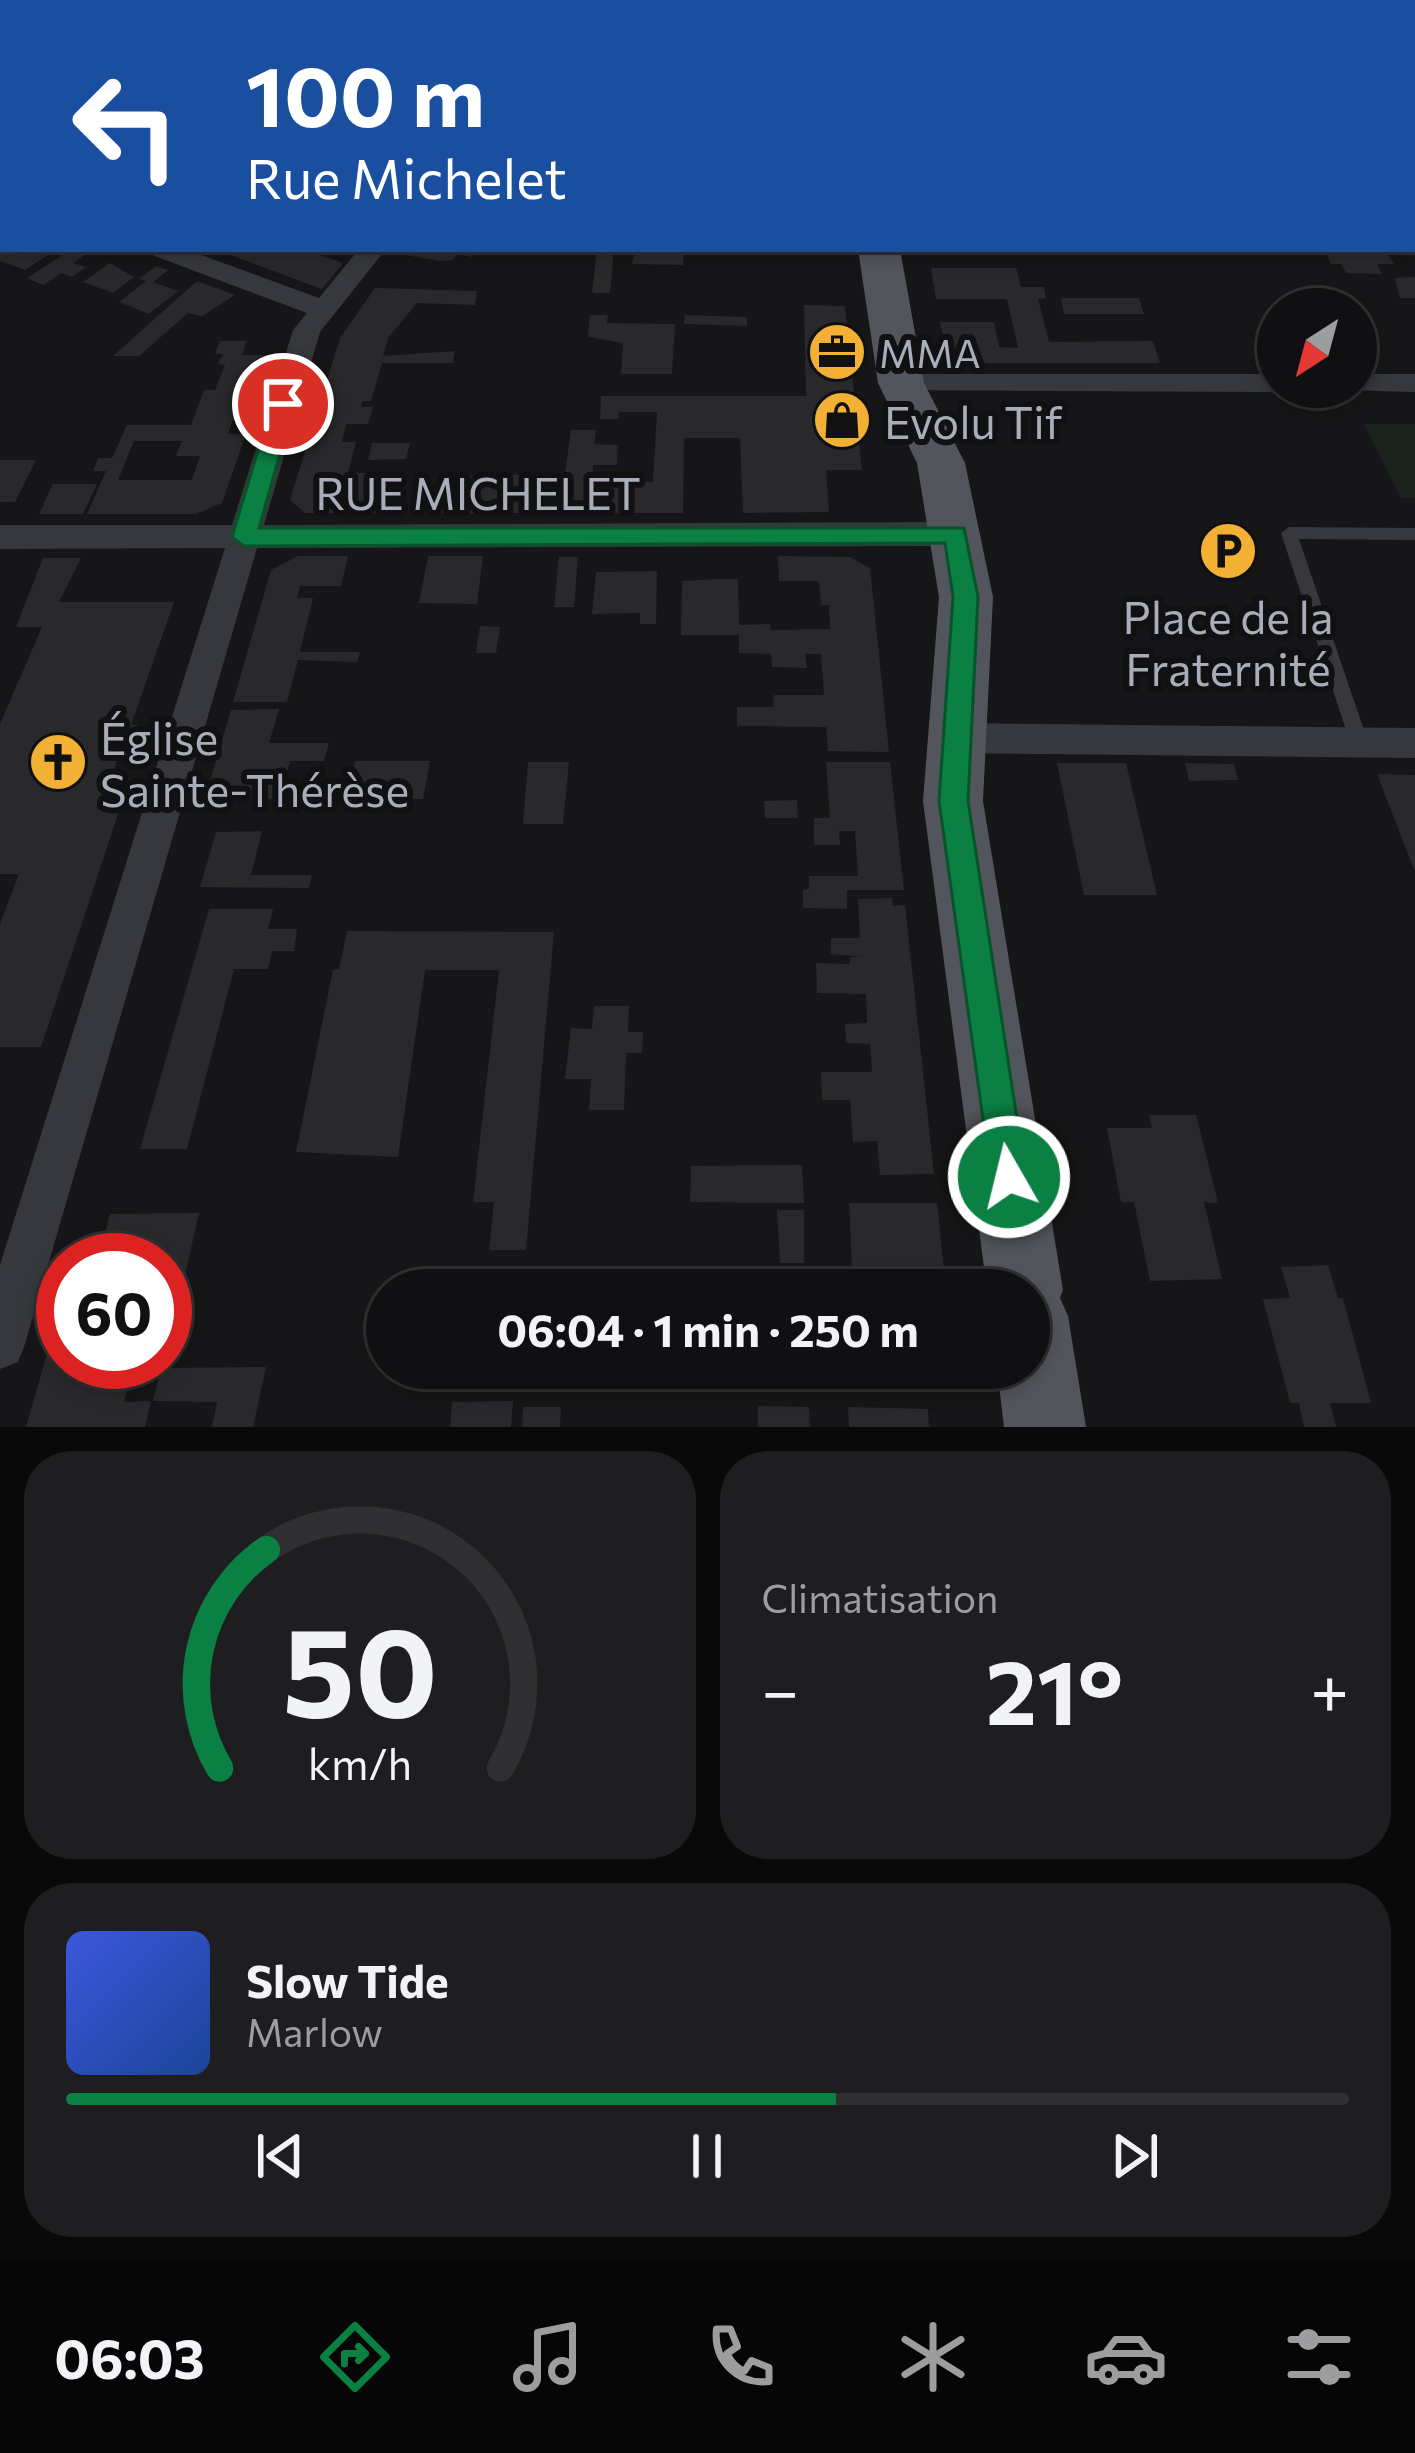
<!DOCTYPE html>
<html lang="fr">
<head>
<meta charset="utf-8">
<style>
  body { margin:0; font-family:Commissioner,sans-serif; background:#1e1e20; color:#f1f3f6; height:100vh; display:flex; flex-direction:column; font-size:45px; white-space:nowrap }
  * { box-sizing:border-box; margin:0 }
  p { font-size:39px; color:#9c9d9f }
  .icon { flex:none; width:66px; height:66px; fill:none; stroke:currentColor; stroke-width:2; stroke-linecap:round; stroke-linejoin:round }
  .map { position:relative; height:1427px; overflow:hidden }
  .sheet { display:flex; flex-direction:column; gap:24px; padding:24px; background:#09090a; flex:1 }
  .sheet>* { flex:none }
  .hud { position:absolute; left:0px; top:0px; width:1416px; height:252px; box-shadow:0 6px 18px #0003,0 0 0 3px #303032; background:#1a4fa0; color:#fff; overflow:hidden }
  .needle { width:78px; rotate:216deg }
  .buttons { position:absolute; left:1257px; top:288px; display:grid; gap:24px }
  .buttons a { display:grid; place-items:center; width:120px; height:120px; border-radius:50%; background:#101012; box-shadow:0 6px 18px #0003,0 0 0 3px #303032; font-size:60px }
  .speed { position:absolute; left:36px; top:1233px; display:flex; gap:24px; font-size:60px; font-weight:700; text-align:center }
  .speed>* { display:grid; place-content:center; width:156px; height:156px; border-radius:50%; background:#101012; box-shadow:0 6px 18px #0003,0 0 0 3px #303032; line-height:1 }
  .speed .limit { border:18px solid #d22; background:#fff; color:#111 }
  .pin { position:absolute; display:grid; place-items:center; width:102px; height:102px; color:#fff; margin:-51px; border:6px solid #fff; border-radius:50%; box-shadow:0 3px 12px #0007 }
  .me { position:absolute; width:132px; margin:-66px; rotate:352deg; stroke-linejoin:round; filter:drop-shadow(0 0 9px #0008) }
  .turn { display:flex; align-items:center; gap:42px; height:252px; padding:0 48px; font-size:54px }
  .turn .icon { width:156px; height:156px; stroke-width:2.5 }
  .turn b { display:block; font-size:84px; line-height:102px }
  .big { font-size:90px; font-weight:700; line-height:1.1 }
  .sheet .widget { flex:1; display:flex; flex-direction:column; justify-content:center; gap:18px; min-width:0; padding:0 42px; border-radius:48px; background:#1e1e20 }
  .sheet .dial { align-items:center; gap:0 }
  .dial svg { height:312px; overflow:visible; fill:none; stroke:#303032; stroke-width:7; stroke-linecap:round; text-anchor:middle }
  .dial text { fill:#f1f3f6; stroke:none }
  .song { display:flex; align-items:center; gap:36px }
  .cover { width:144px; height:144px; border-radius:18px; background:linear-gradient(135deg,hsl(230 70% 55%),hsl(220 70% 35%)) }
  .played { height:12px; border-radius:6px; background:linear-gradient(90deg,#0b8043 60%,#303032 60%) }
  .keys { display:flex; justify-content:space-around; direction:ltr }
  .heat { display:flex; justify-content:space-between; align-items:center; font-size:66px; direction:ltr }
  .sheet .tiles { flex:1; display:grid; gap:24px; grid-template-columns:1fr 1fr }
  .widget:last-child { grid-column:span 2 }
  .trip { position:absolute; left:366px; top:1269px; width:684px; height:120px; border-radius:60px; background:#101012; box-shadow:0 6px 18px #0003,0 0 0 3px #303032; font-weight:700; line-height:120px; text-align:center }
  .menu { display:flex; height:192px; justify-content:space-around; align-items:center; background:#060607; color:#9c9d9f }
  .menu .icon { width:84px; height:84px }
  .menu .current { color:#0b8043 }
  .menu b { font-size:54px; color:#f1f3f6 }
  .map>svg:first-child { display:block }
</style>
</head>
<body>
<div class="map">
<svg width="1415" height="1427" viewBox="0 0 1415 1427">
  <rect width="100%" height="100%" fill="#161618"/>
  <path fill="#1c231d" d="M1364,424h51v74h-14z"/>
  <path fill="#29292c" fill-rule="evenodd" d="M0,249l4,1 53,-1 -32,21 -25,-9z
    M72,249l14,5 -13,9 13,4 -14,10 -11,-4 -18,12 -16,-7z
    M214,249h89l40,14 -21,26z
    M403,249h75l-6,8 -15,-3 -4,6 -13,1 -41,-7z
    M597,249h17l-4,44h-18z
    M635,249h49l-1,16 -51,-1z
    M1324,249h61l9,15h-17l5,10 -36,-1 -5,-9h-10z
    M110,263l24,14 -21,16 -30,-11z
    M156,266l12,4 -15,12 25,9 -29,23 -30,-12 27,-21 -7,-2z
    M931,268h85l5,19h23l2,11 -8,1 11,43 104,-1 7,22h-196l-18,-10 -6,-31h54l5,25 19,1 -11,-49h-71z
    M1415,277v21h-15l-5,-20z
    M197,281l38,14 -33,21 -14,-3 -49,43h-26z
    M375,288l102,3 -2,14 -58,-2 -29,35 -5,18 72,-5 -2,12h-71l-11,38h-8l-2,6h12l-5,17h-22l-4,18h14l-8,31h20l-3,12 21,-1 -7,29h-74l-15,-13 50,-162z
    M1061,298h78l5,16h-80z
    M804,305l41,1 17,164h-36l3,42 -86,1 -3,-75h-56l-1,75h-80l2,-31h48l4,-70h-38l-1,7h-18l1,-23h205z
    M590,315h18l-1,8 68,1 -3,50h-51l2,-31 -35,-6z
    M685,315l62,2v9l-63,-2z
    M220,341h27l-5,14h30l-12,36h-17l-15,43h18l-24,69 -26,11h-109l19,-43h-13l5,-13h14l15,-33h64l13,-35h11l10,-25 -7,-1 5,-10h-8zM134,441h48l-6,15h24l-8,24h-74z
    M571,430h25l-2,14 24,1 -1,20h-24l-2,48h-156l8,-37 122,-2z
    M372,443h38l-4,16 -38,1z
    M0,460h36l-21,42h-15z
    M53,484h44l-14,30h-44z
    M298,556h50l-7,30h-41l-3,12h16l-13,54h60l-3,10 -59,-2 -11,42h-54l38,-132z
    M428,556h55l-6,48 -58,-1z
    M778,556l72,1 20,11 19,184 -61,-1 -2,-24 -89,-1v-19h36l1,-12h50l-3,-41h-16l2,14 -35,-1 -1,-13 -32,-1v-18h-58l1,-54 35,-2h21l1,46 31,-1 1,6 59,-1 -1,-24h-8l-2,-24h-40z
    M559,557h19l-4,50h-20z
    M43,558h38l-22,44h115l-43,123h7l-7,20h-9l-11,33h19l-89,269h-41v-123l19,-50h-19v-150l42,-97h-26z
    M657,571l-1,53h-16v-11l-48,1 4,-42z
    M480,626l20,1 -4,26h-20z
    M279,709l-10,34h60l-5,18h-34l-10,38 -75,-1 26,-88z
    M355,761h75l-7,38h-77z
    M528,762h41l-6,62h-40z
    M826,762h64l14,128h-57v19l-44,-1v-18l6,-1v-13h49l-3,-45h-16l1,14h-26v-27h16z
    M1057,763h69l31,132h-73z
    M1185,763l49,1 4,16 -49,1z
    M1377,774l38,1v97z
    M797,800l1,18h-33l-1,-17z
    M262,831l-11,44h61l-3,13 -109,-1 16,-55z
    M892,898l1,8 12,-1 29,269 -54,1 -3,-34 -24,1 -3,-42h-28l-1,-28h51l-2,-28 -24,-1 -1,-19 22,-1 -1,-29 -49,-1 -1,-30 34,1v-7h13l-32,-3v-16h29l-2,-39z
    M209,909h64l-5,20h29l-3,22h-22l-4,18h-34l-47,180h-47z
    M347,931l207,1 -28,318h-37l5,-48h-21l26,-232h-74l-27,187 -102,-5 37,-182 6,-1z
    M594,1006h35l-1,26h15l-1,21h-16l-2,57h-35l2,-31h-26l6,-51 21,1z
    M1149,1115h47l22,88 -14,-1 18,77 -72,2 -16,-79h-13l-14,-74h45z
    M802,1165l2,38 -114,-1 1,-36z
    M849,1203h88l9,87h-93z
    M777,1210h27v53h-24z
    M199,1213l-19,84h-15v-37h-67l12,-46z
    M1328,1265l10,33h5l28,105h-41l6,24h-32l-5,-24h-9l-27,-104 27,-1 -9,-31z
    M62,1302l1,60h71l-10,40 27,-1 -6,26h-119z
    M266,1367l-13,60h-41l5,-25 -64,-1 8,-33z
    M513,1401l-2,26h-61l2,-25z
    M758,1406l51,1 1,20h-52z
    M523,1407h38l-1,20h-38z
    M848,1407l80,2 1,18h-80z"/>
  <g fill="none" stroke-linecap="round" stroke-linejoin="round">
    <path fill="#37383d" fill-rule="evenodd" d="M1289,527l126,1v12l-116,-1 69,203 -3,5h-12l-3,-5 -69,-209z"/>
    <path fill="#37383d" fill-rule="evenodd" d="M344,0h32l2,3h-32z
      M1277,0h20l2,3h-20z
      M0,28h3v13h-3z
      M0,182h3v15h-3z
      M1413,201l2,1v19l-2,-1z
      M148,249h37l134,49 40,-49h27l-66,83 -56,193 692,-3 11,4 5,8 -5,8 -11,4 -699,2 -232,796 -7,18 -18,7v-104l225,-717 -225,1v-24h232l61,-195 14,-17 -155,-58z
      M901,374h377v13h12l-12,5 -387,-2 -4,-7z
      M1356,374h59v18l-69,-2 10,-3z
      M955,723l460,5v30l-460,-5 -13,-4 -5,-11 5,-11z"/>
    <path fill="#53555c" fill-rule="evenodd" d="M829,0h32l1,3h-32z
      M858,249h42l24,134 41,80 28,134 -10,204 80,489 -3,8 8,18 18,111h-82l-7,-59h32v-78h-42l-64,-489 16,-204 -22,-134 -39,-80z"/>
  </g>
  <path fill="#0b8043" stroke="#07532c" stroke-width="3" d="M283,396l11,8 -35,124h705l14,69 -10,204 58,376 -5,12 -12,5 -13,-5 -5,-12 -52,-376 14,-204 -8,-54 -701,3 -12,-9 40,-133z"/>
  <defs>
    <symbol id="office-disc" viewBox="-11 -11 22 22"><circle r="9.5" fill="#f2b134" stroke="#111113"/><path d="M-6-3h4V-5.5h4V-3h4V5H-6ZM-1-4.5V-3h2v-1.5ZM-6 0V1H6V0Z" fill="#111"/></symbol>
    <symbol id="shop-disc" viewBox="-11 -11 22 22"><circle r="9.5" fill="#f2b134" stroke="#111113"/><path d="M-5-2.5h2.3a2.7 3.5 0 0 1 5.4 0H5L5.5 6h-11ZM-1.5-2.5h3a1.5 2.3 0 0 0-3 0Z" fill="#111"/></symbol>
    <symbol id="parking-disc" viewBox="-11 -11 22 22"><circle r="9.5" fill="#f2b134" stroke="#111113"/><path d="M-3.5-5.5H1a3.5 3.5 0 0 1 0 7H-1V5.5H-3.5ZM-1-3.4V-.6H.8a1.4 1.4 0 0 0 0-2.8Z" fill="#111"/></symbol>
    <symbol id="church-disc" viewBox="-11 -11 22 22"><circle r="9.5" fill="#f2b134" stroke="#111113"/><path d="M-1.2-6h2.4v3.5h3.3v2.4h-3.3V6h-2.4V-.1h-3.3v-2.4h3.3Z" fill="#111"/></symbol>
  </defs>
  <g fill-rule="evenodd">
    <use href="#office-disc" x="804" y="319" width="66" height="66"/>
    <use href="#shop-disc" x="809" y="387" width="66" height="66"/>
    <use href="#parking-disc" x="1195" y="518" width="66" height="66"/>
    <use href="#church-disc" x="25" y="729" width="66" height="66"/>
  </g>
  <g text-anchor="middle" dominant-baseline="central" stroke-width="12" stroke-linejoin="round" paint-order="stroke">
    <g font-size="39" fill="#a8adb8" stroke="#111113" text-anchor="start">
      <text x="879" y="352">MMA</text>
    </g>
    <g font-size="45" fill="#a8adb8" stroke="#111113" text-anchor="start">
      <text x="884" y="420">Evolu Tif</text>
      <text x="1228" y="615" text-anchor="middle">Place de la<tspan x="1228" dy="52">Fraternité</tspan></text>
      <text x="100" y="736">Église<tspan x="100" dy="52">Sainte-Thérèse</tspan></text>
    </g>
    <g font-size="45" fill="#a8adb8" stroke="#111113">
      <text x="478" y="491">RUE MICHELET</text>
    </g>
  </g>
</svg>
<div class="buttons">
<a><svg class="needle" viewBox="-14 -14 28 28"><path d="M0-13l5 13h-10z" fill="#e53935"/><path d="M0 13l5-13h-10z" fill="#9c9d9f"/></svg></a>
</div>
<div class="speed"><div class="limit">60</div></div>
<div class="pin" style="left:283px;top:404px;background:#d93025"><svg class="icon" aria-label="arrive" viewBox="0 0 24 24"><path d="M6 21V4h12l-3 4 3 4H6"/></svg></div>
<svg class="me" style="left:1009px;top:1177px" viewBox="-20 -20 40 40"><circle r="17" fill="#0b8043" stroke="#fff" stroke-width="3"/><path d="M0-11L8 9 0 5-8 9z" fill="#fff"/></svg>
<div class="trip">06:04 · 1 min · 250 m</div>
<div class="hud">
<div class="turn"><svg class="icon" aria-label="left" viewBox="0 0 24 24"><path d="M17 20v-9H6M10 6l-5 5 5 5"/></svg><div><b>100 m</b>Rue Michelet</div></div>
</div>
</div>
<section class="sheet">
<div class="tiles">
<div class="widget dial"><svg viewBox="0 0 100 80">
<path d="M14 69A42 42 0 1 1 86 69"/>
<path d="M14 69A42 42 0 0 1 26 13" stroke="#0b8043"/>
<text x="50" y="56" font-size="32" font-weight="700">50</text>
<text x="50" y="72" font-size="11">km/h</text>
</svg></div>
<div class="widget"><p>Climatisation</p>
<div class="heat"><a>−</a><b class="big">21°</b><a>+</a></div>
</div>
<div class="widget">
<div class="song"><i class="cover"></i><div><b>Slow Tide</b><p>Marlow</p></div></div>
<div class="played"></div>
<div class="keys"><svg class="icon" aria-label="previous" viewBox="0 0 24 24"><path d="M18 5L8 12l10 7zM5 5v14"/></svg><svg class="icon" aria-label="pause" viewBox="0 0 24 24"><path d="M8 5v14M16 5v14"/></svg><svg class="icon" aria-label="next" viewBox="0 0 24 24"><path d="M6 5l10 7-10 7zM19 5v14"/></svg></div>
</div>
</div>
</section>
<nav class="menu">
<b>06:03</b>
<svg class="icon current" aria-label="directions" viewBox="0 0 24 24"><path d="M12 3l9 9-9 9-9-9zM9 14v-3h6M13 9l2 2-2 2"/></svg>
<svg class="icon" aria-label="music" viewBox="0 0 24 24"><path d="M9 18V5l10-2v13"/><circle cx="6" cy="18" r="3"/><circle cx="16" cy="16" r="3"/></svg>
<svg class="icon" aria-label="phone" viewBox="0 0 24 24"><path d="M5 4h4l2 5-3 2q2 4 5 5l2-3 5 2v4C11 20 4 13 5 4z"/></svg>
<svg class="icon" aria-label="climate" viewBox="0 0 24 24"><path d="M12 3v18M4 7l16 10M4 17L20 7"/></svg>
<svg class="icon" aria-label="car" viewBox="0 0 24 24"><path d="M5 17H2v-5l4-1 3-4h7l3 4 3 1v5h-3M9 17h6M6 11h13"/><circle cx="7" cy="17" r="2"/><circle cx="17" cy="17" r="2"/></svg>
<svg class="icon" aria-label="filters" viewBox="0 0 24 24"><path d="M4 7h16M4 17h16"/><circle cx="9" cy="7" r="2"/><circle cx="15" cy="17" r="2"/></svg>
</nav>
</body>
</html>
